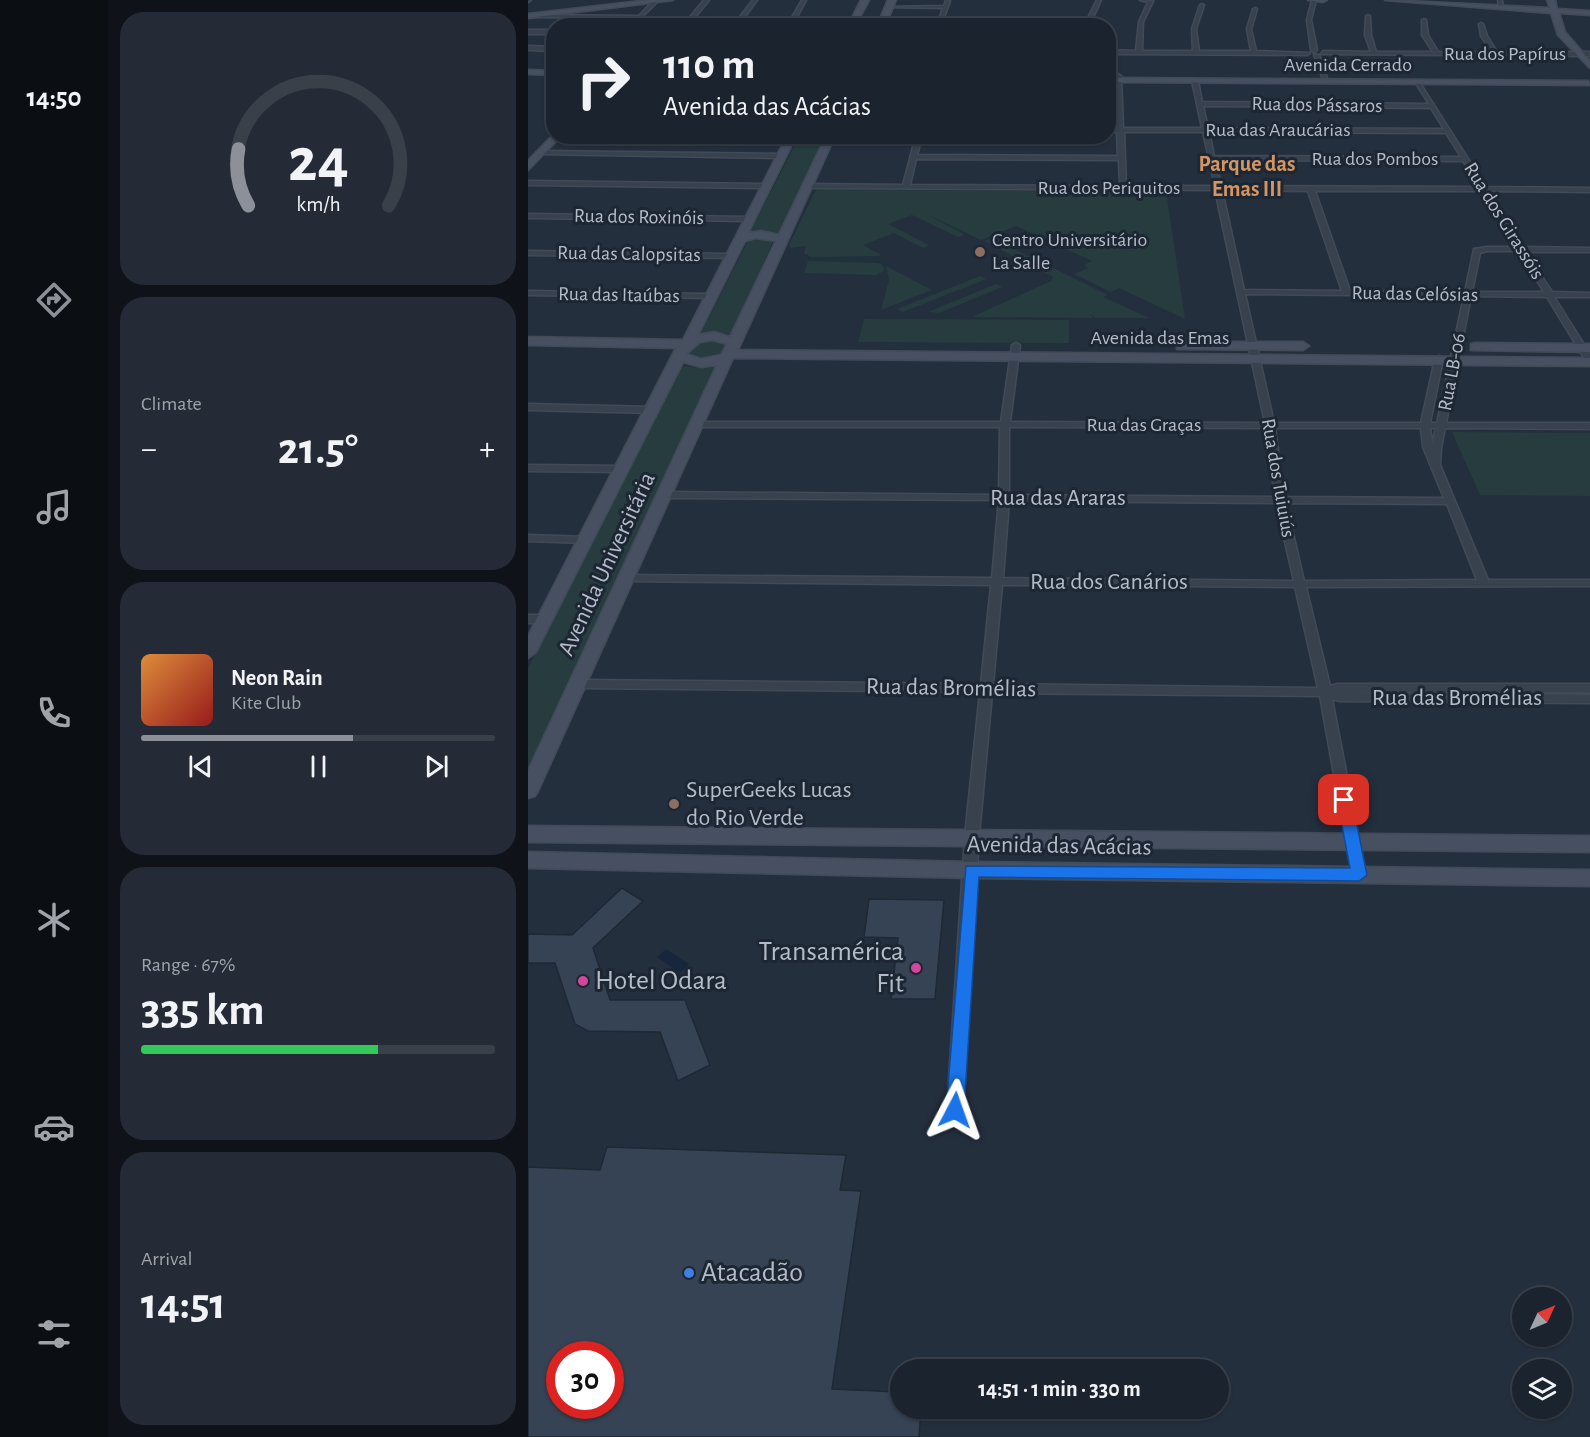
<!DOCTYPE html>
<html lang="en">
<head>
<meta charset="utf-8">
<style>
  body { margin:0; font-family:"Alegreya Sans",sans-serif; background:#242b36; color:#f1f3f6; height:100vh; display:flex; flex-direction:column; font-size:22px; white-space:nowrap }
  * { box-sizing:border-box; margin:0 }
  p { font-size:20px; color:#a0a4aa }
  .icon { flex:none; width:33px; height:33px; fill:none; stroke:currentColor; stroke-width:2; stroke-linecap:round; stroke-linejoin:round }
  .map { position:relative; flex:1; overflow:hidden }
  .sheet { display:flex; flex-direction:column; gap:12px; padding:12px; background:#0f1319; width:420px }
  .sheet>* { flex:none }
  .hud { position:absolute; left:18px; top:18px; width:570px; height:126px; border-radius:24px; box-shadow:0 2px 4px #0004,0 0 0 2px #39404a; background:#1b232e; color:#f1f3f6; overflow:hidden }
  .needle { width:39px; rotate:46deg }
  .controls { position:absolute; left:984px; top:1287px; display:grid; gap:12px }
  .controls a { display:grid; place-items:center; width:60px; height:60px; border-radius:50%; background:#1b232e; box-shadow:0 2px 4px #0004,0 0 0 2px #39404a; font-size:30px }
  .speed { position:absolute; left:18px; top:1341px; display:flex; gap:12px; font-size:30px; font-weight:700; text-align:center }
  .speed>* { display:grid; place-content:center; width:78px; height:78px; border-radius:50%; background:#1b232e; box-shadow:0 2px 4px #0004,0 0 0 2px #39404a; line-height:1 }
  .speed .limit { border:9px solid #d22; background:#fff; color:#111 }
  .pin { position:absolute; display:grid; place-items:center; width:51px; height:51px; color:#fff; margin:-26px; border-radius:12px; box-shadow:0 3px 9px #0006 }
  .me { position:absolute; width:66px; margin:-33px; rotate:4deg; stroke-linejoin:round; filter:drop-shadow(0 0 4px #0008) }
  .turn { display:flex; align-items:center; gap:21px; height:126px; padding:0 18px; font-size:27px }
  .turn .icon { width:78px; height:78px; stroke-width:2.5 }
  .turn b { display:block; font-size:42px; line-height:51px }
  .big { font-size:45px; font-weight:700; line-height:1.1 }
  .sheet .widget { flex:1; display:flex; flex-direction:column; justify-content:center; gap:9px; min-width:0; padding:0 21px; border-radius:24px; background:#242b36 }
  .sheet .dial { align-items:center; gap:0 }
  .dial svg { height:156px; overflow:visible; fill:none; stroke:#39404a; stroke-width:7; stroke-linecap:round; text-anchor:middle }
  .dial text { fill:#f1f3f6; stroke:none }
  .song { display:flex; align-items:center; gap:18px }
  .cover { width:72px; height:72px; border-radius:9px; background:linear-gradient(135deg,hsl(30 70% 55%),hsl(0 70% 35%)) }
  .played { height:6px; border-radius:3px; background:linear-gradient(90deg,#8c9099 60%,#39404a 60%) }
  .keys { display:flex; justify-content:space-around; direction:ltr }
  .heat { display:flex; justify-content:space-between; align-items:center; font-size:33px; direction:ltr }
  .charge { height:9px; border-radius:4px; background:linear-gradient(90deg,#34c759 67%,#39404a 0) }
  .trip { position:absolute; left:362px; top:1359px; width:339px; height:60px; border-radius:30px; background:#1b232e; box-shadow:0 2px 4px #0004,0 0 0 2px #39404a; font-weight:700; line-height:60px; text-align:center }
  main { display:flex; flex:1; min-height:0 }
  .menu { display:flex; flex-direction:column; width:108px; justify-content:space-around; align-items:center; background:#0b0e12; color:#a0a4aa }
  .menu .icon { width:42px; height:42px }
  .menu .selected { color:#8c9099 }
  .menu b { font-size:27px; color:#f1f3f6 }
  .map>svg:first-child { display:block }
</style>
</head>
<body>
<main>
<nav class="menu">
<b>14:50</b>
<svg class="icon selected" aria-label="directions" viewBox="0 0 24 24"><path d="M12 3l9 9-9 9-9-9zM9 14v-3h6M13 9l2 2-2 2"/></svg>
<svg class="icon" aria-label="music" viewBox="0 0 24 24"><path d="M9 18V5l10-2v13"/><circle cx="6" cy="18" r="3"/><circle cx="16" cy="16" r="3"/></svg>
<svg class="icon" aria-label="phone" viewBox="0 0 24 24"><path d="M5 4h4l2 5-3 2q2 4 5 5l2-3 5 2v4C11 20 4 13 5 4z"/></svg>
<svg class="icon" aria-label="climate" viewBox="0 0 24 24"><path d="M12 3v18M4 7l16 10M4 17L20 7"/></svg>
<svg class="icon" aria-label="car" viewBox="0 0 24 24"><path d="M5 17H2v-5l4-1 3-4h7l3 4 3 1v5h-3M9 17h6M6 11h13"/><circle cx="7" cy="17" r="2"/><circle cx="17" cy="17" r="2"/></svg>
<svg class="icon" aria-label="filters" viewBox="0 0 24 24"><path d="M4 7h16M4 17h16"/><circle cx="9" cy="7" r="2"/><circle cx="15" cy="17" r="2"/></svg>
</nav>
<section class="sheet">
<div class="widget dial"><svg viewBox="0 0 100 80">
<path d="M14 69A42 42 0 1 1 86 69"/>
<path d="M14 69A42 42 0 0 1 9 40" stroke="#8c9099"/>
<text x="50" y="56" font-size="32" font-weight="700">24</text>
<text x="50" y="72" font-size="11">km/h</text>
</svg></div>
<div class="widget"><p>Climate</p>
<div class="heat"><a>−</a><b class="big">21.5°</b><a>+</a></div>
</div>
<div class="widget">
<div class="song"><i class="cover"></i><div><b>Neon Rain</b><p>Kite Club</p></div></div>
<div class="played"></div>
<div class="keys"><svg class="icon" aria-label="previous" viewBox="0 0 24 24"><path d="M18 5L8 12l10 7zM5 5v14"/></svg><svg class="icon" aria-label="pause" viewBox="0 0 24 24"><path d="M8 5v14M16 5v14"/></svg><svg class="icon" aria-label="next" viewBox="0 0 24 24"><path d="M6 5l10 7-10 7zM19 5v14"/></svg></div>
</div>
<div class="widget"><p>Range · 67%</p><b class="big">335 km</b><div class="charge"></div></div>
<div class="widget"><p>Arrival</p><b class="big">14:51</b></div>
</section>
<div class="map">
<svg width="1062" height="1437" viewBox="0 0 1062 1437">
  <rect width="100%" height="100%" fill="#242f3e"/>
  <path fill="#263c3f" d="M271,137h26l-45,99 -7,-3 -24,1z
    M288,190l350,1 19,128 -66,-31 -8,4 -37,-18 14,-6 -4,-3 8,-4 -76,-35 -35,14 -55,-26 39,21 -7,2 -46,-22 -24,9 41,21 -6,3 -29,-15 -31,12 17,9 -1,2 -68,1 -7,-4 2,-7 -15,2 -2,-3z
    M239,238l6,3 -40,94 -11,-2 -22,2 48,-94z
    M464,238l116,57 -5,2 46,21h-54l-4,-4 2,4 -121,-1 79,-36 2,-4 -69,-36z
    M280,261l70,2 5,2 1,6 -8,4 -72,-2z
    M358,266l46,24 -51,20 8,-30z
    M452,276l6,3 -83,33 -6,-3z
    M468,284l6,3 -63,26 -11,-1z
    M336,319l205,1v23l-211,-1z
    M173,341l11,-1 12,4 1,5c-9,10 -24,12 -36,5v-6z
    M191,365l-191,412v-109l154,-302 23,2z
    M924,432l138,1v63l-110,-1z"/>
  <path fill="#17263c" d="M138,949l23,15 -9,9 -23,-16z"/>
  <path fill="#364354" stroke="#1f2835" stroke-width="1.5" fill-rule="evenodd" d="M94,888l21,13 -50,47 17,52h75l25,65 -32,16 -18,-49 -72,-1 -13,-7 -20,-61h-27v-29l44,1z
    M341,899l75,1 -9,99h-44l7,-61 -34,-1z
    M79,1147l239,8 -6,35 21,1 -29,198 68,3v16h21l-2,29h-391v-270l72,3zM32,1354h50v52h-50z"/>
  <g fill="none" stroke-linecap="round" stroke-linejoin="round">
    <defs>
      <path id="street" d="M0,0h3l-3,2z
        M126,0l4,1 -22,22 -2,-1 3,-4 -109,-1v-2l111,1z
        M176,0h5l-21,26h-5z
        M225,0h4l-19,26h-5z
        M274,0h4l-14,26h-5z
        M418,0l4,1 -8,22 -2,1 -2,-1 5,-15 -56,-1 57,-1z
        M569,0h4l-12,26h-5z
        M612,0l13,1 -10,21 -1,29h51l-1,-22 8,-24 2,-1 2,1 -8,24 3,22h52l-4,-22 6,-20 2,-1 2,1 -6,20 5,22 54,2 -3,2 -199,-1v-4l28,1 3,-29 9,-20z
        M784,0h4l-5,20 6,30 -3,2 -3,-2 -4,-30z
        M970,0h4l1,8 -4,-1z
        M840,15l2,1 1,19 5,17h57l-11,-17v-15l2,-1 2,1 2,15 10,17h54l-11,-16 -2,-12 2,-1 2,1 4,12 10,16h93v4l-269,-2 2,-3 48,1 -6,-17 1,-19z
        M0,30h26v4h-26z
        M0,46l26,1v4l-26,-1z
        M786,54l5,1 8,23 -5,-1z
        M590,74l3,2 2,52h79l-10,-47 3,-2 3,2 4,21 227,2 -14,-22 3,-2 68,107 104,1v4l-101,-1 34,56 67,1v4h-64l26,40 38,1v4h-36l36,57v10l-4,-3 -39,-64 -76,-1 -25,127h144v6l-145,-1 -4,20 -1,17 48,115h102v6l-284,1 24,99 7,-2h253v8h-252l252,3v8l-251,-2 -7,-2 34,176 -2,4 -5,2 -5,-2 -2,-4 -32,-179 -328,-3 -13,143 -16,274 -2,6 -6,2 -6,-2 -2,-6 18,-274 15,-144 -402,-4 -6,-4 6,-4 403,4 10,-99 -364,-4 -5,-3 5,-3 365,3 7,-78 -333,-2 -5,-3 5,-3 333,3 1,-68h-301l-3,-1v-4h305l11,-77 4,-2 4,2 -10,77 255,1 -50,-233 -408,-2 -3,-2 3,-2 96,1 13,-49h6l-5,19 201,1 -1,-24h-9v-4h9l-2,-52zM675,106l228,2 13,21 -236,-1zM596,132h79l12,54h-89zM681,132l237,1 15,24 -247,-1zM388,159l203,1 1,26 -210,-1zM687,160l248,1 17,26 -259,-1zM694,190l86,1 34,100 -98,-1zM787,191h167l34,56h-29l-13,2 -9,43 -115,-1zM959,251h32l25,41h-72l8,-39zM717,294l219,2 -27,127h-7l13,-64 -4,-3 -4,3 -14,64h-147zM481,427l257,1 9,69 -266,-2zM747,428h146l2,19 21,51 -160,-1zM902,428h6l-4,16zM481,501l267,2 18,78 -291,-3zM758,503l161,1 30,76 -173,1zM474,585l293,2 23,101 -325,-4z
        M13,151l241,3 3,2 -3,2 -243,-4 -1,-1z
        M0,181l238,3 3,2 -3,2 -238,-3z
        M0,214l221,3 3,2 -3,2 -221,-3z
        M0,251l202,3 4,2 -4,2 -202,-3z
        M0,291l182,3 4,2 -4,2 -182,-3z
        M0,404l125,3 4,3 -4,3 -125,-3z
        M0,465l94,1 5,3 -5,3 -94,-1z
        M0,535l58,2 5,3 -5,3 -58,-2z
        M0,615h17l5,4 -5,4h-17z"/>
      <path id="secondary" d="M122,0h23l-145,18v-4z
        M333,0h8l-14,26h-7z
        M360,0h8l-11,26h-8z
        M780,0h19l-4,2z
        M857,0l165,8 -3,-8h8l2,9 33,2v4l-31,-2 6,19 25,29v7l-32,-33 -7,-22z
        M0,70l26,1v4l-26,-1z
        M580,78l480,3 2,4 -482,-3z
        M26,134l7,2 -33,34v-9z
        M259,136h9l-48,97 13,-2 18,4 47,-99h9l-97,214 852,8v8l-857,-8 -195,433 -3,5 -7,2v-27l189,-406 -16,2 -18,-5 -147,290 -8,6v-22l148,-288 -148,-3v-8l155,3zM228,238l20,3 -46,96 -16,-5 -16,3 47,-94zM185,340l14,4 -6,11 -20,4 -15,-5 14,-12z
        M653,342h122l6,4 -6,4 -126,-1v-6z
        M947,343l115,1v8l-119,-2v-6z
        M0,826l1062,10v16l-1062,-10z
        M0,852l444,10 618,8v16l-618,-8 -444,-10z"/>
    </defs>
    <use href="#street" stroke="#414a57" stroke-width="3"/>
    <use href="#secondary" stroke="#414a57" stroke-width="3"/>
    <use href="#street" fill="#38414e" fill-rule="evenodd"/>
    <use href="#secondary" fill="#465061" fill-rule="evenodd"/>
  </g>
  <path fill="#1a73e8" stroke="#114b97" stroke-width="1.5" d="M816,794l8,6 15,75 -8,6 -380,-4 -15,233 -3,6 -6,3 -7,-3 -2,-6 20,-244 384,2 -13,-68z"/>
  <g fill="#8d6e63" stroke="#1d2633" stroke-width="2">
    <circle cx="452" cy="252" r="6"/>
    <circle cx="146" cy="804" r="6"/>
  </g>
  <g fill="#d1479c" stroke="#1d2633" stroke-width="2">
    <circle cx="388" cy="968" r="6"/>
    <circle cx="55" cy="981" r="6"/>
  </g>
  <circle fill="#3f7fe0" stroke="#1d2633" stroke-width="2" cx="161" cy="1273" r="6"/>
  <g text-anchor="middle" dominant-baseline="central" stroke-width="6" stroke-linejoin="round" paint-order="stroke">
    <g font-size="20" fill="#b4bcc9" stroke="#1d2633">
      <text x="977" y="54">Rua dos Papírus</text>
      <text x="820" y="65">Avenida Cerrado</text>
      <text transform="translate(789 105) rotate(1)">Rua dos Pássaros</text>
      <text x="750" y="130">Rua das Araucárias</text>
      <text x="847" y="159">Rua dos Pombos</text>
      <text x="581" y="188">Rua dos Periquitos</text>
      <text transform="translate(111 217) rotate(1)">Rua dos Roxinóis</text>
      <text transform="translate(976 221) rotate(58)">Rua dos Girassóis</text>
      <text transform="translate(101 254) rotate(1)">Rua das Calopsitas</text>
      <text transform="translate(887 294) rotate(1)">Rua das Celósias</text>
      <text transform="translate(91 295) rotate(1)">Rua das Itaúbas</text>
      <text x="632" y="338">Avenida das Emas</text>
      <text transform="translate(924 372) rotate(-79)">Rua LB-06</text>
      <text x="616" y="425">Rua das Graças</text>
      <text transform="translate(750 478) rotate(80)">Rua dos Tuiuiús</text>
    </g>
    <g font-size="20" fill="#b4bcc9" stroke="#1d2633" text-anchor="start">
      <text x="464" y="240">Centro Universitário<tspan x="464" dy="23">La Salle</tspan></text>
    </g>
    <g font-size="22" font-weight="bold" fill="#d59563" stroke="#1d2633">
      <text x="719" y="164">Parque das<tspan x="719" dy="25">Emas III</tspan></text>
    </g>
    <g font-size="24" fill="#b4bcc9" stroke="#1d2633">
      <text x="530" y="498">Rua das Araras</text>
      <text transform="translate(79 564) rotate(-65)">Avenida Universitária</text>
      <text x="581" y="582">Rua dos Canários</text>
      <text transform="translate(423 688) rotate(1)">Rua das Bromélias</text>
      <text x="929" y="698">Rua das Bromélias</text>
      <text transform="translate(531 846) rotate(1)">Avenida das Acácias</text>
    </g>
    <g font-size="24" fill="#b4bcc9" stroke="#1d2633" text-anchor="start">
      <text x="158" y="790">SuperGeeks Lucas<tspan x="158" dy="28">do Rio Verde</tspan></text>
    </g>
    <g font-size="28" fill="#b4bcc9" stroke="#1d2633" text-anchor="start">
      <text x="376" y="952" text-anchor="end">Transamérica<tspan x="376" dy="32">Fit</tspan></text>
      <text x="67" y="981">Hotel Odara</text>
      <text x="173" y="1273">Atacadão</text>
    </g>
  </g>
</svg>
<div class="controls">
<a><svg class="needle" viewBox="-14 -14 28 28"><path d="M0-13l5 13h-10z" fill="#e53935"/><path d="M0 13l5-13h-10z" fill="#a0a4aa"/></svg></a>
<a><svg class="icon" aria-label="layers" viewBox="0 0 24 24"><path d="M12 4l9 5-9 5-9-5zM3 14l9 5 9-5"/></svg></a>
</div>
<div class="speed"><div class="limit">30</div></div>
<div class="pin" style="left:816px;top:800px;background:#d93025"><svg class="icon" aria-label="arrive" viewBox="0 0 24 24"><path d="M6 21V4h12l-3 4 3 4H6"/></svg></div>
<svg class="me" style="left:427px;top:1110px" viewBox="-20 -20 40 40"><path d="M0-17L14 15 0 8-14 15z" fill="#1a73e8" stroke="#fff" stroke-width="4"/></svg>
<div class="trip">14:51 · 1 min · 330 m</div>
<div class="hud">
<div class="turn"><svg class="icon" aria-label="right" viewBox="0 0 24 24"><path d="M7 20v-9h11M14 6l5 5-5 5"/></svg><div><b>110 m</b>Avenida das Acácias</div></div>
</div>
</div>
</main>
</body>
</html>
